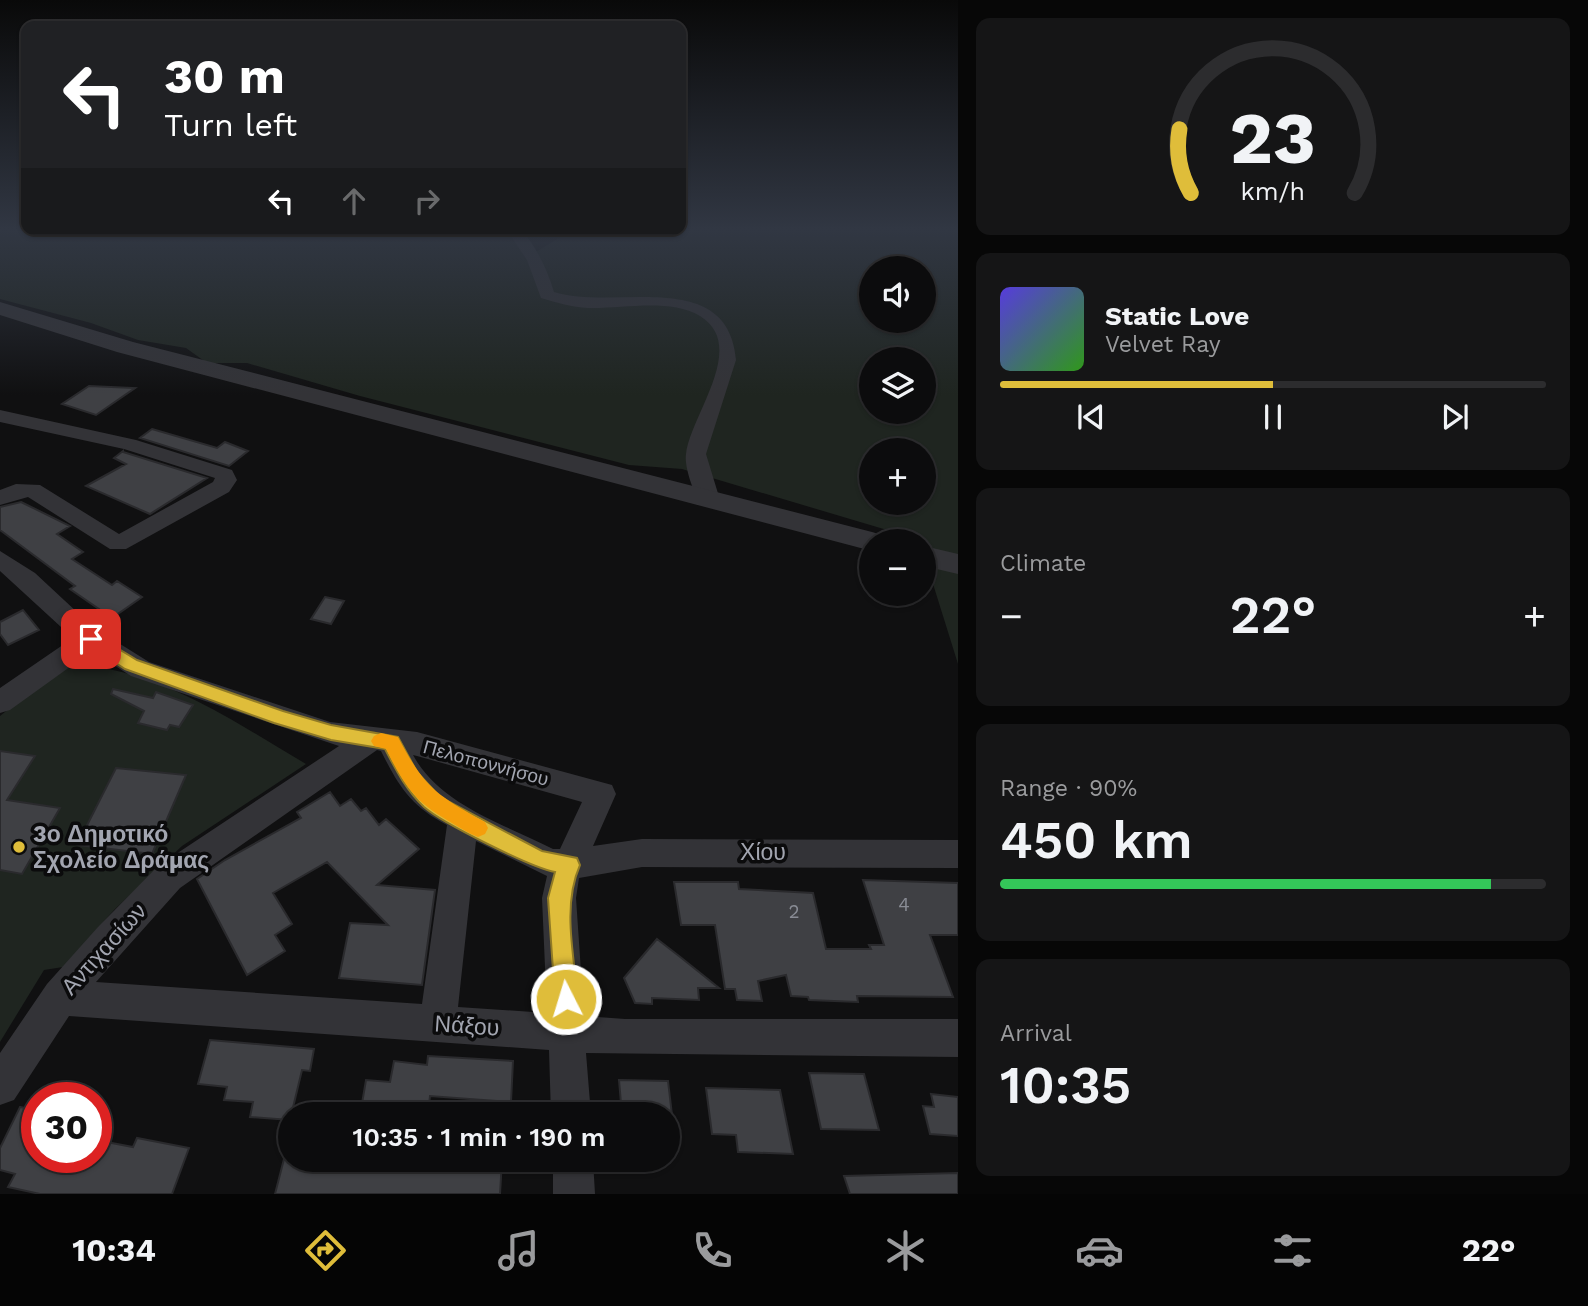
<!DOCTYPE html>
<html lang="en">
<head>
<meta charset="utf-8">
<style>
  body { margin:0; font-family:"Work Sans",sans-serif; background:#151516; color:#f1f3f6; height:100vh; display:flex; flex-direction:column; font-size:26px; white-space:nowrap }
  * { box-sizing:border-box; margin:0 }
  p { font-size:23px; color:#9a9b9d }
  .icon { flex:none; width:38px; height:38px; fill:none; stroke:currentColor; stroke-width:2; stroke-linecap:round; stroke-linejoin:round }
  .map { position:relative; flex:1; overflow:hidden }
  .details { display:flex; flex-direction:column; gap:18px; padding:18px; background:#070707; width:630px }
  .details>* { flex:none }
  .top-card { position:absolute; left:21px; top:21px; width:665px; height:214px; border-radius:14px; box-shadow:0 2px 5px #0004,0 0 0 2px #2c2c2e; background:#202124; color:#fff; overflow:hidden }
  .tools { position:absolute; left:859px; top:256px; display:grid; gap:14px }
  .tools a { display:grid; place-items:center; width:77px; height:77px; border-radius:50%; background:#0c0c0d; box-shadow:0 2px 5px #0004,0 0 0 2px #2c2c2e; font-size:35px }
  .speed { position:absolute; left:21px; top:1082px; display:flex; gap:14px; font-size:35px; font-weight:700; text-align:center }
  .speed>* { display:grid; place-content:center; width:91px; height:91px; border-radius:50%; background:#0c0c0d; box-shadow:0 2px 5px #0004,0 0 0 2px #2c2c2e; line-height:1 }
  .speed .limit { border:10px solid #d22; background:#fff; color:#111 }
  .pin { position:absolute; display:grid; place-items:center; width:60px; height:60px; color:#fff; margin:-30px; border-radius:14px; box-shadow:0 4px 10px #0006 }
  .me { position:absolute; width:77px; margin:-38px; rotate:355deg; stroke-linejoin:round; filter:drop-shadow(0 0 5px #0008) }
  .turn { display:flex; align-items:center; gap:24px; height:147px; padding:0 28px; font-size:32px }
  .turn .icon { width:91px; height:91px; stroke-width:2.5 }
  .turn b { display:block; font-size:49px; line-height:60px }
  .lanes { display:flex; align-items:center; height:66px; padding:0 28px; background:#0003; justify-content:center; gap:35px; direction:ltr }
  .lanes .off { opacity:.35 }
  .big { font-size:52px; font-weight:600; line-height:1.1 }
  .details .card { flex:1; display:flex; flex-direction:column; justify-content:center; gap:10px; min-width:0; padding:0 24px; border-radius:14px; background:#151516 }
  .details .dial { align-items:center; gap:0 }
  .dial svg { height:182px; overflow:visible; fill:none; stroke:#2c2c2e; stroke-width:7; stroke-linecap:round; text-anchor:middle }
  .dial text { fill:#f1f3f6; stroke:none }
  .song { display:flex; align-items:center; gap:21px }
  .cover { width:84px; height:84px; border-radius:10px; background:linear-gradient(135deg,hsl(250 70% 55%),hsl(110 70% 35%)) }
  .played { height:7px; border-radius:4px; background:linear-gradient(90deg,#dfbd3a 50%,#2c2c2e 50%) }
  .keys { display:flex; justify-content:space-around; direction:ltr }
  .heat { display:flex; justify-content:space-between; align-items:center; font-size:38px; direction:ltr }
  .charge { height:10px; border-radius:5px; background:linear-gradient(90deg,#34c759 90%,#2c2c2e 0) }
  .trip { position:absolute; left:278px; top:1102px; width:402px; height:70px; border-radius:35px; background:#0c0c0d; box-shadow:0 2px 5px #0004,0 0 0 2px #2c2c2e; font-weight:600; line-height:70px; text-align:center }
  .menu { display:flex; height:112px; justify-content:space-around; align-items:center; background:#050505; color:#9a9b9d }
  .menu .icon { width:49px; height:49px }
  .menu .active { color:#dfbd3a }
  .menu b { font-size:32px; color:#f1f3f6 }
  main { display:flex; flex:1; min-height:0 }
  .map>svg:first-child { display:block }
</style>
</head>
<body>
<main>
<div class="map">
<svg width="958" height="1194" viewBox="0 0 958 1194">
  <rect width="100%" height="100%" fill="#101011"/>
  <path fill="#1f2520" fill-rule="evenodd" d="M0,228l503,1 26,27 45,-27 384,-1v436l-34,-109v-14l-242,-72 -53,-4 -269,-69 -113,-33h-40l-21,-15 -48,-8 -47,-17 -91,-24zM872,268h52v52h-52zM872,359h52v52h-52zM872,450h52v52h-52z
    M65,664c16,2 33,3 48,6 71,16 132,58 193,94l-124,82 -67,63 -52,58 -19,3 -44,72v-326z"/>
  <path fill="#3f4044" stroke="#2a2a2d" stroke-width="2" d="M89,386l46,2 -39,27 -34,-11z
    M152,429l65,19 8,-6 23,9 -19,15 -89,-28z
    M123,451v1l84,26 -57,36 -64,-28 40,-22 -12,-6z
    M21,502l49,24 -13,8 26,18 -11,7 40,26 5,-4 25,16 -30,21 -42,-29 5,-3 -75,-56v-23z
    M325,597l19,4 -13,23 -20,-5z
    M23,610l16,20 -31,15 -8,-11v-12z
    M113,689l40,9 3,-6 37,13 -14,22 -9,-2 -3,5 -29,-7 6,-12 -33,-17z
    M0,751l35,5 -28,44 53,8 -38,66 -22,-4z
    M116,768l70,7 -34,79 -75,-9z
    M330,792l10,14 11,-7 10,12 5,-3 13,17 7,-6 33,30 -42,36 58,5 -13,95 -83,-7 11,-55 38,2 -61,-63 -54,31 19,31 -17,11 10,16 -38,24 -50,-96 28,-19 76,-42 -4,-6z
    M863,880l95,3v52h-28l23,62 -96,-1 1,6 -49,-2 -1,-3 -17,-1 -5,-21 -28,6 4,20 -25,-1 -2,-11h-10l-10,-64h-34l-7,-43h64l1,7 74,4 13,56h45l-2,-4h15z
    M657,939l22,17 40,32h-21l1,12 -47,-2v6l-17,-1 -11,-25z
    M210,1040l104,9 -4,22 -8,-1 -12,50 -40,-3 3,-15 -29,-2 3,-13 -29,-3z
    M428,1056l85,5 -2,41 -81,-6 -2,19h-68l6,-35 24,2 4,-21 33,4z
    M809,1073l55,1 15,56 -58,-1z
    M619,1080l49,1 4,34h-50z
    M706,1088l74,2 13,64 -55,-2 -2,-17 -24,-1z
    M931,1094l27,3v39l-28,-2 -7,-28 11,1z
    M20,1107l17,3v47h59v-17l37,7 4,-9 52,10 -17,46h-132l-32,-7 7,-13 -15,-4v-22z
    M284,1159l66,12 2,-11h150l-2,34h-225z
    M958,1173v21h-108l-6,-18z"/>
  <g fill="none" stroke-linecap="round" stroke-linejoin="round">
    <path fill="#333337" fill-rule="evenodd" d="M506,229h15c16,19 26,40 33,63 61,19 174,-26 182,68l-30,94 14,46 -3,5h-16c-7,-11 -17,-38 -15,-51 4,-38 63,-108 14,-138 -31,-18 -77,-7 -112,-8 -16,-1 -31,-5 -47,-10l-14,-38z
      M0,410l136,30 96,30 5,10 -8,12 -103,57h-16l-82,-52 -28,8v-15l16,-6 24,1 79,49 94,-52 2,-4 -91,-29 -124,-27z
      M0,551l35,22 58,54 56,35 181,60 87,10 195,53 4,9 -23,52 49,-7 316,1v28l-316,-1 -63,11 -3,20 8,118 41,3h333v38l-372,-4 5,62h-40l-2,-65 -480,-34 -55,84 -14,5v-52l47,-69 51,-57 60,-61 181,-120 -208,-70 -39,-25 -82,59 -10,3v-25l73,-50 -73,-67zM377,750l4,1c18,36 30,55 66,74l-25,179 -326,-22 84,-94zM413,755l4,1 165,46 -22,47h-7c-49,-25 -113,-44 -140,-94zM476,841l71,35 -5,22 5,115 -89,-6z
      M553,1160h40l2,34h-42z"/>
    <path fill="#333337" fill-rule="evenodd" d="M0,302l133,40 739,190 10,3 4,6h-14v10l-755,-199 -117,-37z
      M924,546l34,8v20l-34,-8z"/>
  </g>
  <linearGradient id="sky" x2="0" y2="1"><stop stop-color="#090909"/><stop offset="0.58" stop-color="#313743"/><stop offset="1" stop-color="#313743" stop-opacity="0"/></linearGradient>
  <rect width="958" height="395" fill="url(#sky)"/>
  <path fill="#dfbd3a" stroke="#917b26" stroke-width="2" d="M91,632l46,28 146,51 48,14 67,12 19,35 23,25 102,54 35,7 3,7c-18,41 -6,90 -2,134l-3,8 -9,4 -8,-4 -3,-8 -7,-101 7,-26c-23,-4 -113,-49 -131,-65 -18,-17 -28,-37 -39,-58l-54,-9 -57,-17 -149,-54 -40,-26 -3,-4z"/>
  <path fill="#f59e0b" d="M381,733l17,4c27,51 37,57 87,85l3,6 -3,6 -7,3 -7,-3c-49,-28 -60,-34 -85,-85l-12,-3 -3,-5 3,-5z"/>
  <circle fill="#dfbd3a" stroke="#0b0b0c" stroke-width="2.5" cx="19" cy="847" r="7"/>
  <g text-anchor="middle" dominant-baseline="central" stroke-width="7" stroke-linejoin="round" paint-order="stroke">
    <g font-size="19" fill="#a2a5b0" stroke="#0b0b0c">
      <text transform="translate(486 763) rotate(15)">Πελοποννήσου</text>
    </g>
    <g font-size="19" fill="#898c95">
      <text x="904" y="904">4</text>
      <text x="794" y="911">2</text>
    </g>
    <g font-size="23" font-weight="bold" fill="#a2a5b0" stroke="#0b0b0c" text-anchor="start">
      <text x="33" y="834">3ο Δημοτικό<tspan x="33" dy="26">Σχολείο Δράμας</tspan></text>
    </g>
    <g font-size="23" fill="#a2a5b0" stroke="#0b0b0c">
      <text x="763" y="852">Χίου</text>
      <text transform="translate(104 949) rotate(-48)">Αντιχασίων</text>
      <text transform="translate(467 1026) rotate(4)">Νάξου</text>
    </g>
  </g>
</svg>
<div class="tools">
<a><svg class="icon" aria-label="sound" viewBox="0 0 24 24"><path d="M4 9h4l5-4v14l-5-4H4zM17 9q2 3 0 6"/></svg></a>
<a><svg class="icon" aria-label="layers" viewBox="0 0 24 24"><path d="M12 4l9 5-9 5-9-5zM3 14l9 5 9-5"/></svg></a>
<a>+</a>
<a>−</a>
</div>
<div class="speed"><div class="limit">30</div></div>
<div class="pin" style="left:91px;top:639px;background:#d93025"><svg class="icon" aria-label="arrive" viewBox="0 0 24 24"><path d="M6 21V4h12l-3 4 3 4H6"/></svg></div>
<svg class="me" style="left:566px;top:999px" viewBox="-20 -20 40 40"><circle r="17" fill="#dfbd3a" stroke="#fff" stroke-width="3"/><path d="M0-11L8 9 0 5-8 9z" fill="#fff"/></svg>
<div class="trip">10:35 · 1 min · 190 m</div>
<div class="top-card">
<div class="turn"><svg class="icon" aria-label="left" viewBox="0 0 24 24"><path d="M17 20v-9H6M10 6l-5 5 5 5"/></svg><div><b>30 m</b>Turn left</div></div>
<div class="lanes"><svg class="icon" aria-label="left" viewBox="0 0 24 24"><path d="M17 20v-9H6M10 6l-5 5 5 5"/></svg><svg class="icon off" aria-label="ahead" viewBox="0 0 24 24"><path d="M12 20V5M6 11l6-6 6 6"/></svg><svg class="icon off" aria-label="right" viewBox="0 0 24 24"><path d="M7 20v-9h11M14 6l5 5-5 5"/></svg></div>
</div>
</div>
<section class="details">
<div class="card dial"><svg viewBox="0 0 100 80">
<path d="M14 69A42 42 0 1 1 86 69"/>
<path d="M14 69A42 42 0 0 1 9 41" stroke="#dfbd3a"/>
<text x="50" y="56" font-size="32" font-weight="700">23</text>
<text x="50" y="72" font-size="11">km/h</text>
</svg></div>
<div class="card">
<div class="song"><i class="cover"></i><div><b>Static Love</b><p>Velvet Ray</p></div></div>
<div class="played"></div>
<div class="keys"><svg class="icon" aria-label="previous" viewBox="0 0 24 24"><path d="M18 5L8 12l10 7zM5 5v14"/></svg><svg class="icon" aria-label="pause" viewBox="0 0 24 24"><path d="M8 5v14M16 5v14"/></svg><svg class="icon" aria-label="next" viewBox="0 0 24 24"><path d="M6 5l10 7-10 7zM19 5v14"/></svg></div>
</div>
<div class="card"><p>Climate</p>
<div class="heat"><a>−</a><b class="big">22°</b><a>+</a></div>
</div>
<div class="card"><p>Range · 90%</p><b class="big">450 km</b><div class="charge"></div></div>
<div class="card"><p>Arrival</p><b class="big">10:35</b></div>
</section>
</main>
<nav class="menu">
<b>10:34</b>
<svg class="icon active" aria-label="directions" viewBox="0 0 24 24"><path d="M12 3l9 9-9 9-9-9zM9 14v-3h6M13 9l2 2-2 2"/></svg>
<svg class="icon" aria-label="music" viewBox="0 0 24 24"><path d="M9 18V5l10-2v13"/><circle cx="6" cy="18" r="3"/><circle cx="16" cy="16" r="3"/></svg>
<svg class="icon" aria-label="phone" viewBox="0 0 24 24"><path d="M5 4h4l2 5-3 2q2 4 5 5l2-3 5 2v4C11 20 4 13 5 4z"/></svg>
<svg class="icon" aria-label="climate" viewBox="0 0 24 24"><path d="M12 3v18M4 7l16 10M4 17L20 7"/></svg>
<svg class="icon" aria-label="car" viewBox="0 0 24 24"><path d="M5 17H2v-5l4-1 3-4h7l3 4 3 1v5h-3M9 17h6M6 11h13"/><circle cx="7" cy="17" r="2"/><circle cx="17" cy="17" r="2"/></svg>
<svg class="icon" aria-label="filters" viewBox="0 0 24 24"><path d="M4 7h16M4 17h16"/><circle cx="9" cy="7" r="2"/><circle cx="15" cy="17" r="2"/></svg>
<b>22°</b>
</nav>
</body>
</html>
